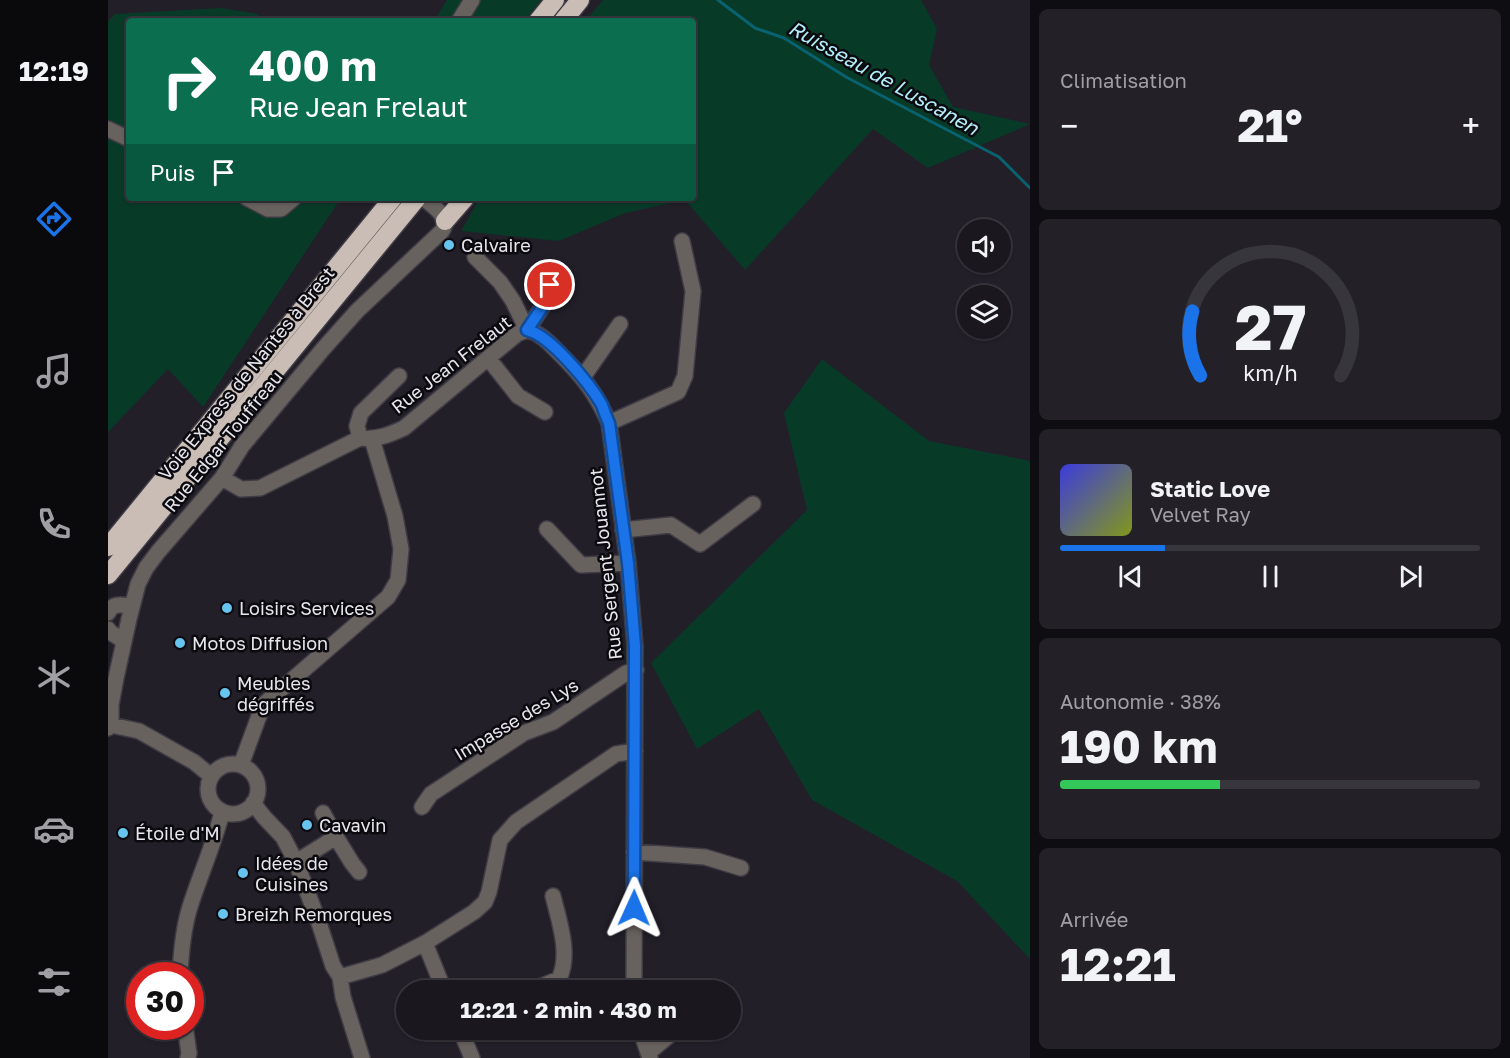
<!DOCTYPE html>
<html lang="fr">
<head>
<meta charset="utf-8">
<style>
  body { margin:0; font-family:"Golos Text",sans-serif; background:#232028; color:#f1f3f6; height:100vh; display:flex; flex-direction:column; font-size:22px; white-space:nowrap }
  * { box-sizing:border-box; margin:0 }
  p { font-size:20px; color:#9f9fa4 }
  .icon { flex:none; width:33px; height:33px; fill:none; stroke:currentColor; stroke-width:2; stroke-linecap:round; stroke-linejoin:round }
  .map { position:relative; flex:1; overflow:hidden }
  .details { display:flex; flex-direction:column; gap:9px; padding:9px; background:#0e0d11; width:480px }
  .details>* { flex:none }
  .hud { position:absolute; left:18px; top:18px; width:570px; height:183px; border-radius:6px; box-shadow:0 2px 4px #0004,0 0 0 2px #38363d; background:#0b6e4f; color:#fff; overflow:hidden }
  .fabs { position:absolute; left:849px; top:219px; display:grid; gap:12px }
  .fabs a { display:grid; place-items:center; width:54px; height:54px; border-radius:50%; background:#1a171f; box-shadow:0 2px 4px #0004,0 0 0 2px #38363d; font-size:30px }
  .speed { position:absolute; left:18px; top:962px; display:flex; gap:12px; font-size:30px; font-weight:700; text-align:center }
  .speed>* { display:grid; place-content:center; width:78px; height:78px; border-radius:50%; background:#1a171f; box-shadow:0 2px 4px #0004,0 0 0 2px #38363d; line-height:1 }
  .speed .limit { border:9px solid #d22; background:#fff; color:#111 }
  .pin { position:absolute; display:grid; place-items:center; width:51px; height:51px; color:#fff; margin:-26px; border:3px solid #fff; border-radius:50%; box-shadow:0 2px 6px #0007 }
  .me { position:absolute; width:66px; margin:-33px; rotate:1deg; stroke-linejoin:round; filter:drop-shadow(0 0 4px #0008) }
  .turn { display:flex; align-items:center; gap:21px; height:126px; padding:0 24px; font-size:27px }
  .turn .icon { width:78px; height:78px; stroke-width:2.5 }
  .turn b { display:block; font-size:42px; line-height:51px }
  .then { display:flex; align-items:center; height:57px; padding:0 24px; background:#0003; gap:12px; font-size:22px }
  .big { font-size:45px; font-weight:700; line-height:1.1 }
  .details .card { flex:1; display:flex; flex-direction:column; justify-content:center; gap:9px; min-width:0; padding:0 21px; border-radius:9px; background:#232028 }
  .details .dial { align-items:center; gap:0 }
  .dial svg { height:156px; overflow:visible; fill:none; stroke:#38363d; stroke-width:7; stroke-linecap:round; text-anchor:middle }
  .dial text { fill:#f1f3f6; stroke:none }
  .song { display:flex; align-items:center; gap:18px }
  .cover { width:72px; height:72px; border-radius:9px; background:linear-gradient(135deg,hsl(240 70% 55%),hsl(70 70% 35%)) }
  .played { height:6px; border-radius:3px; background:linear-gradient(90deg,#1a73e8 25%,#38363d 25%) }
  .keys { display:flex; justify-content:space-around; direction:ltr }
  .heat { display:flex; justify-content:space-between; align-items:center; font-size:33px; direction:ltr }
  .charge { height:9px; border-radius:4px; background:linear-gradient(90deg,#34c759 38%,#38363d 0) }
  .trip { position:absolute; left:288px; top:980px; width:345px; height:60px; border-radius:30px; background:#1a171f; box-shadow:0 2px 4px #0004,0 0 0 2px #38363d; font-weight:700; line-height:60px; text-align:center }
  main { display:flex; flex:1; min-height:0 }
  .tab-bar { display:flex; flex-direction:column; width:108px; justify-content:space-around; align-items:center; background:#0a090c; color:#9f9fa4 }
  .tab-bar .icon { width:42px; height:42px }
  .tab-bar .active { color:#1a73e8 }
  .tab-bar b { font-size:27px; color:#f1f3f6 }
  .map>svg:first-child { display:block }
</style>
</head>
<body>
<main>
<nav class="tab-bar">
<b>12:19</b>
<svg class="icon active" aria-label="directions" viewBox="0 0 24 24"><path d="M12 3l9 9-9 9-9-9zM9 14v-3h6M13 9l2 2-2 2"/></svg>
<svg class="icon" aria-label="music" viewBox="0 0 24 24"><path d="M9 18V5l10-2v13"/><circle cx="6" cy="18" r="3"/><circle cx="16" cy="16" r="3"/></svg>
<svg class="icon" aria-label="phone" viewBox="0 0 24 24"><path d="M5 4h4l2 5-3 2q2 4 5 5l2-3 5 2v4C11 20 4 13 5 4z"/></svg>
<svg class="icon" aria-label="climate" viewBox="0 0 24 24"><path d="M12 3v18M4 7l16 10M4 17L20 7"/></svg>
<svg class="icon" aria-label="car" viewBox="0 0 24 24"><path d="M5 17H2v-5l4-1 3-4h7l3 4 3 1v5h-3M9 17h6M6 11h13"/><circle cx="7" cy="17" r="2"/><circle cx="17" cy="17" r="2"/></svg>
<svg class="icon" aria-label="filters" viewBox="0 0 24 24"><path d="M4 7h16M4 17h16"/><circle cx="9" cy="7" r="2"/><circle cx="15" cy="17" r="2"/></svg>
</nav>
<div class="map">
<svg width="922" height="1058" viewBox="0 0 922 1058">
  <rect width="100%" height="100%" fill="#221f29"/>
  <path fill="#083a28" d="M339,0h94l-17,21h-90z
    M495,0h318l16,29 -8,36 24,42 77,17 -102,44 -55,-39 -128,141 -60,-70 -60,13 -66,28 -98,-10 19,-33h213v-177h-108z
    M113,8l36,6 12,7h-140v177h128l8,4 12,1 5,-5h59l-138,209 -35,-38 -60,63v-411l7,-7z
    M714,359l107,82 101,20v498l-73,-78 -145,-81 -53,-91 -62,40 -46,-86 156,-153 -23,-97z"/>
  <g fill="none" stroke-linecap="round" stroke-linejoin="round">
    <path stroke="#09626f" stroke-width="3" d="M610,0l37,28 29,10 62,39 153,80 31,31"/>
    <defs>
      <path id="minor" d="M351,21l13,-21
        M0,129l21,10
        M139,198l21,11h13l13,-11
        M367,257l25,25 13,19 14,29c14,3 23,14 33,24 23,23 36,39 49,69l19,140 7,83 -1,344
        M380,358l30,38 27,16
        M475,377l37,-53
        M501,423l69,-31 7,-16 8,-85 -11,-50
        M252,438l-3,-12 4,-13 38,-37
        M114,478l19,11 19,-1 100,-50c16,2 29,-3 44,-10l113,-94 10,-4 18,-27 5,-18
        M439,529l34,36 47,-2
        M515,530l48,-5 29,19 53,-40
        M0,613c5,-11 14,-8 24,-7
        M0,629l2,3 14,9
        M3,725l28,6 55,31 17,14
        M0,728l3,-3v-20l5,-27 13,-59 9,-35 8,-16 12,-16 64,-74 20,-32 81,-97 34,-38 85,-80c9,-14 -9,-25 -19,-33
        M100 789a25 25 0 1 1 50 0a25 25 0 1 1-50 0Z
        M133,765l22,-60 125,-108 10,-17 3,-31 -6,-33 -23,-77
        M145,803l11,14 19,20 13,25 23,61 14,43 7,11 3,20 19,61
        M314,807l9,-13 93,-61 29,-11 73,-49 10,-3
        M215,813l13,24
        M526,852l71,5 36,11
        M188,862l40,-25 16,26 7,9
        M317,943l19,47
        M72,975c1,-22 3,-44 9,-65 10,-33 25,-65 33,-98
        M232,977l42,-12 43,-22 49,-31 11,-10 4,-10 11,-52 16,-18 100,-68 19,-3
        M424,990l27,-11c12,-25 0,-58 -6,-83
        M77,1026l4,27 -1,5
        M352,1029l12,29
        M532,1029l10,29
        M540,1053l29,-24"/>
      <path id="highway" d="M430,21l17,-21
        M455,21l17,-21
        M337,221l20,-23
        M0,547l285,-349
        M0,575l309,-377"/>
    </defs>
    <use href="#minor" stroke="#3e3b45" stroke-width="18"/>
    <use href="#highway" stroke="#3e3b45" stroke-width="21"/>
    <use href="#minor" stroke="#67625e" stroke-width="15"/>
    <use href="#highway" stroke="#cabdb5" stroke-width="18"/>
  </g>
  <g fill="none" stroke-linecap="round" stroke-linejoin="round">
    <defs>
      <path id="route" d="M442,285l-5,18 -18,27c23,5 63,54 75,75 2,6 4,12 7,18l19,140 7,83 -1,262"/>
    </defs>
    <use href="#route" stroke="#114b97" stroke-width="15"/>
    <use href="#route" stroke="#1a73e8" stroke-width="10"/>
  </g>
  <g fill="#66c4ef" stroke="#0b0a0e" stroke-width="2">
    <circle cx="341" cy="245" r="6"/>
    <circle cx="119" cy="608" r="6"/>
    <circle cx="72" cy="643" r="6"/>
    <circle cx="117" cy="693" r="6"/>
    <circle cx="199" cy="825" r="6"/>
    <circle cx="15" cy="833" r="6"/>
    <circle cx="135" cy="873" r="6"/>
    <circle cx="115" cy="914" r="6"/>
  </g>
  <g text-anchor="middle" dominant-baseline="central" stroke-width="5" stroke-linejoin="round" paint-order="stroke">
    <g font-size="18" fill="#e9e7ee" stroke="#0b0a0e" text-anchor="start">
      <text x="353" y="245">Calvaire</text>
      <text x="131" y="608">Loisirs Services</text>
      <text x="84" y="643">Motos Diffusion</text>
      <text x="129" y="683">Meubles<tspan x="129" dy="21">dégriffés</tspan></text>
      <text x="211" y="825">Cavavin</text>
      <text x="27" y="833">Étoile d'M</text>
      <text x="147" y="863">Idées de<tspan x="147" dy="21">Cuisines</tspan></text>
      <text x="127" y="914">Breizh Remorques</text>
    </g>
    <g font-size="18" fill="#e9e7ee" stroke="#0b0a0e">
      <text transform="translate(343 364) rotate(-38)">Rue Jean Frelaut</text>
      <text transform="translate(138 373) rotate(-51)">Voie Express de Nantes à Brest</text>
      <text transform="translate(115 441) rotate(-51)">Rue Edgar Touffreau</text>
      <text transform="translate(497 564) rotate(-96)">Rue Sergent Jouannot</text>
      <text transform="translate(408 719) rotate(-31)">Impasse des Lys</text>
    </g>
    <g font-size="20" font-style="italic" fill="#b1eefa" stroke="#0b0a0e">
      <text transform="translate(776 77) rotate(29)">Ruisseau de Luscanen</text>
    </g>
  </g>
</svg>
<div class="fabs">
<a><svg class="icon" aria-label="sound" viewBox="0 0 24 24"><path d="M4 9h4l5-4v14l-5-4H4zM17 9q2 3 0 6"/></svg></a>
<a><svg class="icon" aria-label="layers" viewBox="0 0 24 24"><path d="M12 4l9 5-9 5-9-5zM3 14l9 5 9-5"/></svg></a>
</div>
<div class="speed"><div class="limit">30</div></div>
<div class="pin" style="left:442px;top:285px;background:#d93025"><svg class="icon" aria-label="arrive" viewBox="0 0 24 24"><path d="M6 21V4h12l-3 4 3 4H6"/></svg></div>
<svg class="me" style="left:526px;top:908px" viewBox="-20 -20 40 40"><path d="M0-17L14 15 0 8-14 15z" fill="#1a73e8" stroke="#fff" stroke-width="4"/></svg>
<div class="trip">12:21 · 2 min · 430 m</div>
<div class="hud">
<div class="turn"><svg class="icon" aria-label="right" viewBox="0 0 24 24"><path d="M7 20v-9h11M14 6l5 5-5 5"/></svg><div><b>400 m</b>Rue Jean Frelaut</div></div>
<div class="then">Puis<svg class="icon" aria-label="arrive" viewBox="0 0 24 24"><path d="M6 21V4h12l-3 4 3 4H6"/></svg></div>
</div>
</div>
<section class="details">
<div class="card"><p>Climatisation</p>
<div class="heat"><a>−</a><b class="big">21°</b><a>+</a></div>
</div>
<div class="card dial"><svg viewBox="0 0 100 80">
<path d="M14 69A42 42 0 1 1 86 69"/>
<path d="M14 69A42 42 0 0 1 10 36" stroke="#1a73e8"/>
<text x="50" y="56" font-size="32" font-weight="700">27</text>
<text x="50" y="72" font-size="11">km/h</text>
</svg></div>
<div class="card">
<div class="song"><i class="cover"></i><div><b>Static Love</b><p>Velvet Ray</p></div></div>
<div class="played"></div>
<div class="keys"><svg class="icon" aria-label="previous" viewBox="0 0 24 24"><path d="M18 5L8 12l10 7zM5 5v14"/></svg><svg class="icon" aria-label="pause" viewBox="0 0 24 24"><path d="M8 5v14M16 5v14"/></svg><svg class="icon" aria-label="next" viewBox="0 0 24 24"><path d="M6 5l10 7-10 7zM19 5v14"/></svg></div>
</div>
<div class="card"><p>Autonomie · 38%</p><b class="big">190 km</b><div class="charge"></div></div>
<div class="card"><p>Arrivée</p><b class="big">12:21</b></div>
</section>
</main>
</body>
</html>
